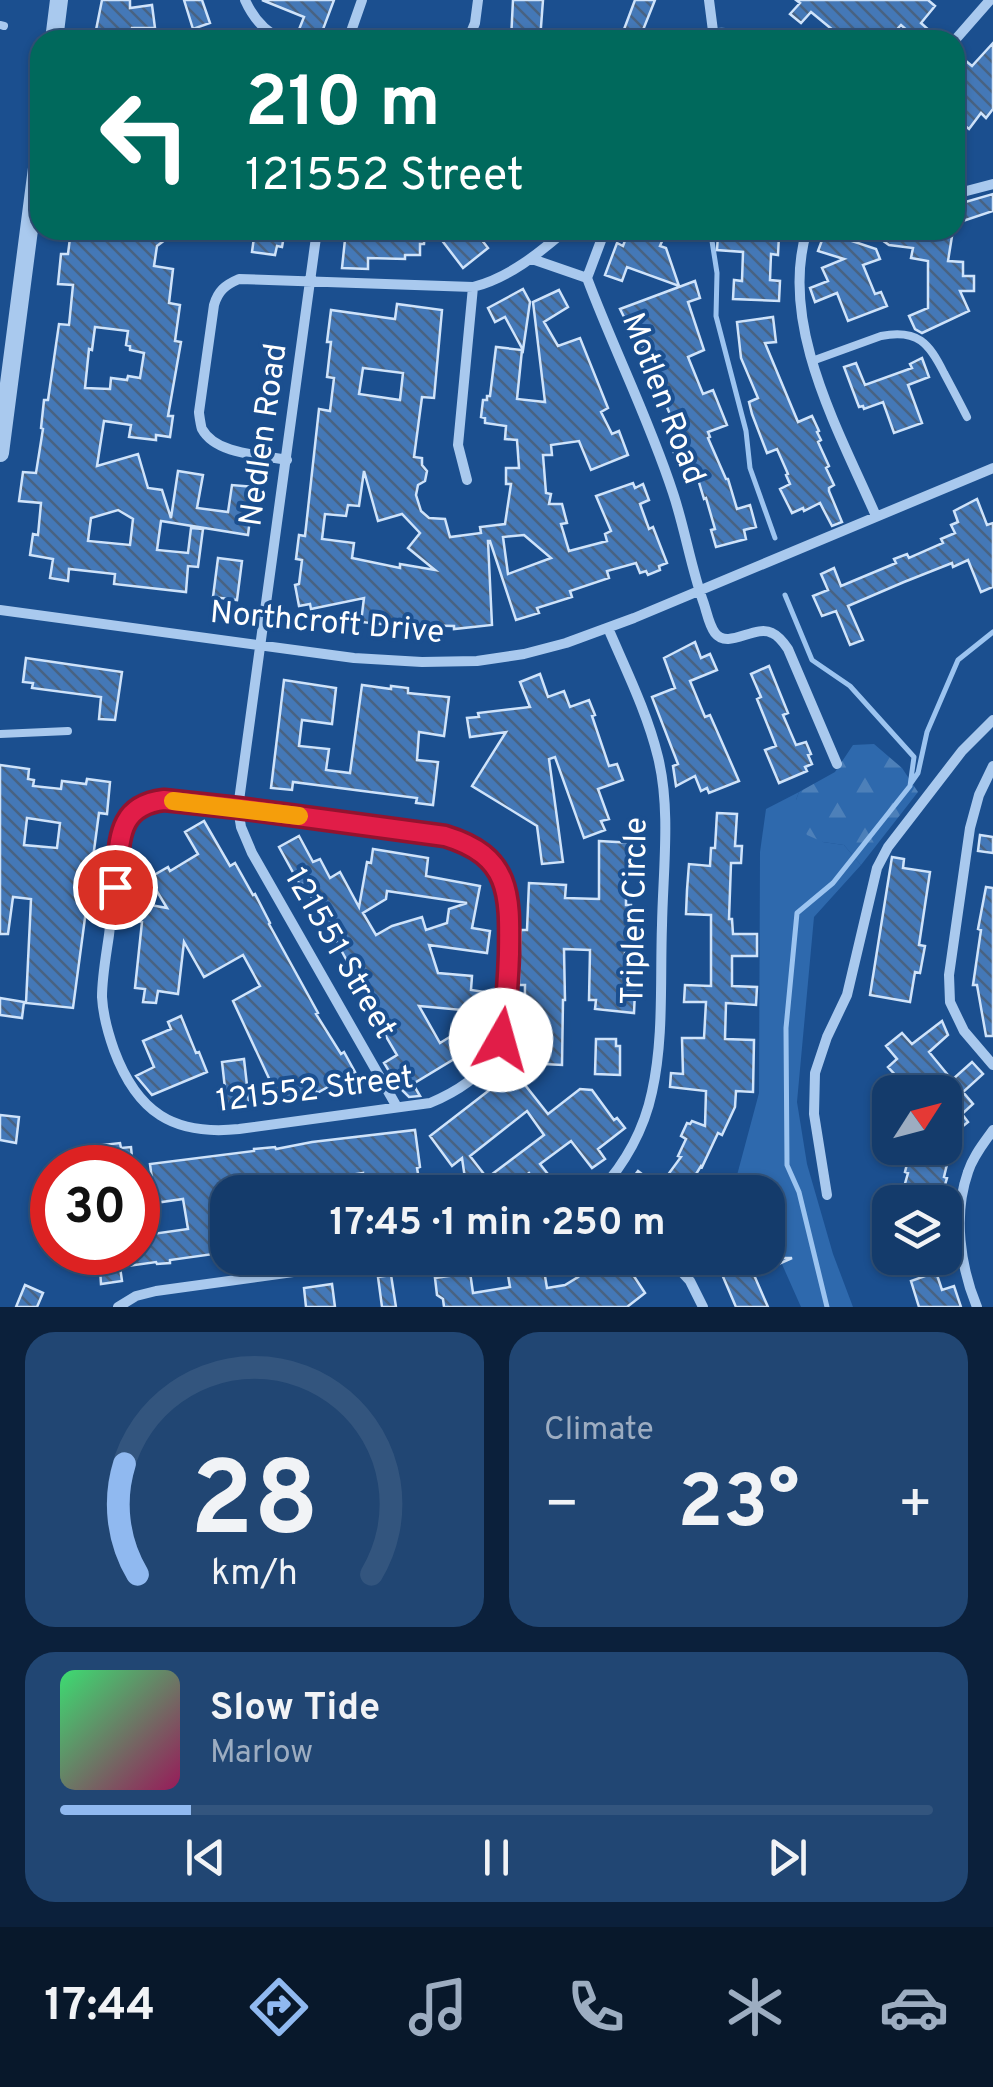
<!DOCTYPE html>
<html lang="en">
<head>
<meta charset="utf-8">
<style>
  body { margin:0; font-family:Overpass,sans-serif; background:#214673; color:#f1f3f6; height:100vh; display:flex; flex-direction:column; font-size:38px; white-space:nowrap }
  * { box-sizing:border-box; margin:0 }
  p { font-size:32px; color:#9dadc1 }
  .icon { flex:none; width:55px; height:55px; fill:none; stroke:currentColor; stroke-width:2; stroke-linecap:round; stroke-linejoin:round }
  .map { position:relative; height:1307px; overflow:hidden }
  .drawer { display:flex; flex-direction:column; gap:25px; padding:25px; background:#0b203b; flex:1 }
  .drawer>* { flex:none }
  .top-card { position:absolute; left:30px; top:30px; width:935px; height:210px; border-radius:30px; box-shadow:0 2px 8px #0004,0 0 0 2px #33557e; background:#00695c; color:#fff; overflow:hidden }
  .needle { width:65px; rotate:54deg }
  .controls { position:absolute; left:872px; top:1075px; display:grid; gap:20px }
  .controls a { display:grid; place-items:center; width:90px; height:90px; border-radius:20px; background:#143b6b; box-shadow:0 2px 8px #0004,0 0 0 2px #33557e; font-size:50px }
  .speed { position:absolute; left:30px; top:1145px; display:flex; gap:20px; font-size:50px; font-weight:700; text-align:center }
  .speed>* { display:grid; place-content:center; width:130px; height:130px; border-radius:50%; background:#143b6b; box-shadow:0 2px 8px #0004,0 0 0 2px #33557e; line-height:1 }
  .speed .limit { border:15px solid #d22; background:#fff; color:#111 }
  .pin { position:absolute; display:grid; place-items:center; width:85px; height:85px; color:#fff; margin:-42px; border:5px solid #fff; border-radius:50%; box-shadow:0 2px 10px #0007 }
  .me { position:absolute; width:110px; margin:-55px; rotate:7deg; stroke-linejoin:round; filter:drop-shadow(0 0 8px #0008) }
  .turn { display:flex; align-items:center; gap:35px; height:210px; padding:0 50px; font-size:45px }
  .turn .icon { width:130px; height:130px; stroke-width:2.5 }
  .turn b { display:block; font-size:70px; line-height:85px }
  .big { font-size:75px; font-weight:700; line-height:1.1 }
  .drawer .tile { flex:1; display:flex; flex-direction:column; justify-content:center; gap:15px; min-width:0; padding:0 35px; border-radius:30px; background:#214673 }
  .drawer .dial { align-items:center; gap:0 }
  .dial svg { height:260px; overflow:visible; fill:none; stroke:#33557e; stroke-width:7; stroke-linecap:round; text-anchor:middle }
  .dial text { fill:#f1f3f6; stroke:none }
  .song { display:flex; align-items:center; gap:30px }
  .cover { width:120px; height:120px; border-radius:15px; background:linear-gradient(135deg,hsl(140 70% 55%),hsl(330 70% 35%)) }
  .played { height:10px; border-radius:5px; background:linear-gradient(90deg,#90b9f0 15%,#33557e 15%) }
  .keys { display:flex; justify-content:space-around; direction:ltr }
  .heat { display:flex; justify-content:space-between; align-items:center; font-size:55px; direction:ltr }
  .drawer .tiles { flex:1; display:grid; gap:25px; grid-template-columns:1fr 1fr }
  .tile:last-child { grid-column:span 2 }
  .trip { position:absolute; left:210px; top:1175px; width:575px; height:100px; border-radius:30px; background:#143b6b; box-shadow:0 2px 8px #0004,0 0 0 2px #33557e; font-weight:700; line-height:100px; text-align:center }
  .tab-bar { display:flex; height:160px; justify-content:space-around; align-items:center; background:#08182b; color:#9dadc1 }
  .tab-bar .icon { width:70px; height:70px }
  .tab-bar .selected { color:#90b9f0 }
  .tab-bar b { font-size:45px; color:#f1f3f6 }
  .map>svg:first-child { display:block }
</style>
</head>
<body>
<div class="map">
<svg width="993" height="1307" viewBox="0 0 993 1307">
  <defs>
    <pattern id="forest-firs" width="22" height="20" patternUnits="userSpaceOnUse" patternTransform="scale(2.5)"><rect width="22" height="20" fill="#2e69ad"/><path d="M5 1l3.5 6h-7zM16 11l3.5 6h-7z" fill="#4d80b9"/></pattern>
    <pattern id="building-back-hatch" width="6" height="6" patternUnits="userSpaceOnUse" patternTransform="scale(2.5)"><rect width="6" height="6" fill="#4478b7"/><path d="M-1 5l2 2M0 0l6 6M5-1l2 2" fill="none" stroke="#486282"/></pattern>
  </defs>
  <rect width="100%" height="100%" fill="#1b4f8f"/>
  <path fill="#2e69ad" d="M799,792l-3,8 27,42 21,3 17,20 -47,52 -17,185 10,62 26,90 20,53h-52l-32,-72 -1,-43 -18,-6 -12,-1 -2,-6 23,-86 1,-241 6,-43z"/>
  <path fill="url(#forest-firs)" d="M874,744l28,24 16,24 -57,73 -17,-20 -21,-3 -16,-7 -10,-17 -1,-18 3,-8 36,-20 18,-27z"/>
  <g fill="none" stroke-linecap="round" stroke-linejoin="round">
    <path stroke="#9cc4f0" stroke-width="5" d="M714,230l-2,11 5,32 -1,43 30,115 4,37 25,70
      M785,595l27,65 38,26 64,71 -4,29 -77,97 -36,30 -11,115 1,137 12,27 28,115
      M911,783l7,-10 9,-41 31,-72 35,-28"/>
  </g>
  <path fill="url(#building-back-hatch)" stroke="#cfe3fa" stroke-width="2.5" fill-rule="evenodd" d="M102,0h28v8l22,-3 3,23h-23l-2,12h-36z
    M184,0h18l8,23 -17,6z
    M262,0h72l-15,40 -21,-8 6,-15z
    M513,0h30l-3,40h-29z
    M635,0h20l-16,40h-19z
    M796,0h132l7,6 -14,17 9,8 -8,9h-4l-17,-15 -14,15h-61l8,-9 -23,-19 -10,11 -11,-9 10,-11z
    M993,43v66l-7,9 -5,-5 -12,16 -14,-11v-66l17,14z
    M993,194v17l-30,10 -8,-1v-15z
    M71,230h107l-21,16 -3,20 19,3 -4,34 11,2 -5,36 6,1 -13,74h5l-3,21 -14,-2v5l-27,-3 2,-12 -27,-4 -7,45 41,-12 10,34 14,2 9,28 7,-47 25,4 -6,33 31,4 4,-27 22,2 -6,48 -87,-14 -4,29 31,3 3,-25 12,1 -5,38 -10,-1 -2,26 -72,-8 1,-10 -46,-5 -1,12 -18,-3 3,-19 -23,-4 3,-21 5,1 3,-32 -22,-2 4,-29 13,1 7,-44 -2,-1 3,-28h4l11,-76 10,1 4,-40 -15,-1 3,-30h7zM95,327l33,4 -2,14 4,1v4l14,3 -4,25 -12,-2 -1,4 -16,-2 -1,11 -25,-1 4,-39 3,1zM118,510l15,9 -3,26 -42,-4 3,-23z
    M255,230h30l-3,17 -5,-1 -2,9 -23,-3z
    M346,230h79l-1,14h-4v11h-15v4l-37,-1v11l-26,-1z
    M434,230h40l14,18 -25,20z
    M629,230h30l-3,6 7,3 -3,7 6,2 13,38 -52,-19 -5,14 -17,-6 12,-32 6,3z
    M728,230h32l-1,3 20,2 -1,20 -7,-1 -1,26 10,1 -1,20 -46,-2 1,-19 8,1 1,-29 -26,-2 1,-15 9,1z
    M868,230h85l-5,31 15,1v14h11v15h-14l9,20 -47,22 -7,-4 -6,-13 19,-8v-47l-17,-3 2,-10 -24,-3z
    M825,232l51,17 4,10 -17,6 12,29 6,-2 6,14 -39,15 -11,-28 -22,9 -5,-14 18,-7 -6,-13 22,-9 -26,-8z
    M695,281l5,17 -12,4 16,48 -16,7 15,37 10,-4 14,35 -19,7 2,5 -2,1 18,41h2l9,30 13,-4 6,22 -12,3 2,9 -30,8 -5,-17 4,-1 -9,-31 -2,1 -7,-23 -11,4 -12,-27 10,-4 -45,-111 -4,1 -15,-30z
    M523,289l7,13 -7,48 -18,-33 -10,5 -7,-14z
    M559,290l9,17 -24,15 14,24 22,-8 28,70 -7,4 11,22 7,-3 9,24 -37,15 -12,-29 -28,4 1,10h-9l3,38 5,1 -2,10h13l5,19 -6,1 8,27 38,-10 -2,-7 6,-3 -15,-35 37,-13 2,5 8,-4 6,16 -9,4 9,25 4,-2 14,36 -8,3 1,4 -12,5 -2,-4 -6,2 -4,-10 -29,8 2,7 -39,13 2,6 -35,11 2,5 -23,7 -26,-79h-2l4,84 -38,4v-3l-45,-1v2l-48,-5 3,-24 -53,11 -1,-5 -11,2 -4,-21 4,-1 3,-24 -6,-1 3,-24 6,1 14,-127 11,2 4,-33 -7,-1 4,-35h-4l4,-32 64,9 2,-15 45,6 -8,88 -12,-1 -8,60 8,1v7l5,6 -2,10 -7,4 -2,10 5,16 8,7 16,1 5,18 31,-4 -1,-6 25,-3 6,-40h-5v-16h13l-2,-28 -12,-1 1,-13 -21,-3v-5l-4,-1 2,-17h4v-4h3l6,-49 26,3 -5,49 28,3 -12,-100zM363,368l40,5 -3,27 -41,-6zM364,471l14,50 24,-7 18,19 -12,15 27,22 -35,-6v4l-48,-10 2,-15 -32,-4 3,-25 21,2 2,-11 11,1zM524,535l27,23 -43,16 -5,-37z
    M773,317l3,25 -11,1 33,79 14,-6 7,15 -2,1 4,8 -3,2 11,24 -3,2 8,17 -5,3v3l13,31 -10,4 -12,-23 -16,8 -1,-3 -11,5 -12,-24 10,-5 -4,-9 2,-1 -11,-25 -10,4 -15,-39 -3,-12 9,-4 -17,-40 -4,-36z
    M922,358l7,19 -21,8 14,38 -28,10 -11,-31 -19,7 -1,-3 -4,1 -15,-40 12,-4 9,22 47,-17 -2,-4z
    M977,499l10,26 6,-2v64l-12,5 -13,-32 -15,7 -1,-4 -48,19 -56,24 15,34 -13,5 -14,-34 -14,5 -9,-20 15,-6 -7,-16 13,-6 7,18 55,-23 -2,-4 13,-5 2,4 34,-15 -2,-4 14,-6 -4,-8 7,-3 -4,-11z
    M218,558l24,3 -5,39 -24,-3z
    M695,642l6,16 9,-4 7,16 -27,11 15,36 5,-2 29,66 -30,12 -2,-5 -6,3 -6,-15 -19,10 -3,-20 5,-2 -26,-67 23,-9 -11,-30z
    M26,658l96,14 -7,48 -16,-1 2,-22 -69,-9 1,-5 -10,-1z
    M769,666l19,47 -5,2 13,30 10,-3 5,12 -3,1 4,9 -7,3 2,4 -28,12 -14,-33 11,-4 -19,-47 4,-2 -10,-23z
    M540,674l8,23 16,-6 6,16 19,-7 6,15 -3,1 17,50 8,-2 6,16 -25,9 11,30 -8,2 4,9 -21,8 -29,-81 -6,2 14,103 -21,2 -5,-38 -65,-40 34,-54 -36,5 -3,-19 12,-1 -1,-4 52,-6 -10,-25z
    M284,680l52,8 -4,36 -30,-4 -3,26 30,3 -3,21 24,3 12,-88 29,4v-3l17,2v5l41,4 -5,39 -25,-4 -2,28 21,2 -5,43 -17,-2 1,-5 -124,-16 -1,8 -21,-2z
    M0,765l29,4 -1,10 6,1 -1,6 28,3 1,-8 24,3 1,-5 23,3 -3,32 -8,-1 -26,195 -47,-5 5,-104 -18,-2 -5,37h-8zM27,818l33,5 -3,25 -33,-3z
    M717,813l20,1 -2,32h7l-1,17h-10l-2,56h3l1,15h24v22h-25v30l25,1 -1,18 -30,-2 -1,36 29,1 -1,52 -17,-1 -1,16 -13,28 -4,-2 -16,34 -1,-1 -16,26h-44l-12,-9 9,-12 21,16 22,-30 -3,-1 8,-17 -5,-3 6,-13 3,1 2,-3 13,5 1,-35 -36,-4 1,-14 12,1 -1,-36h22l2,-36h-22l1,-17 26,1v-71l-25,-1 1,-24 2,-26 21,2 1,-18h4z
    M204,821l26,45 5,-3 18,32 2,-1 15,29 -1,1 49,89 -2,1 25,40 3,-2 11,20 -38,21 -3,-6 -34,15 -47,-101 27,-15 -17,-31 -39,22 -20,-35 -6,52 -20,-3 -2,12 -13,-1 2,-13 -10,-1 7,-66 -11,-2 3,-18 33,6 -18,-30 19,-11 2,4 28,-17 -13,-22z
    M980,835l13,2v16l-15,-2z
    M299,836l14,26 7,-3 10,19 10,-6 19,35 8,-45 4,1 2,-14 55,9 -2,18 54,10 -8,42 18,3 -3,22 -58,-8 9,28 34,3 -1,14 14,2 -2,20 -64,-6 21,37 13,-8 11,18 -51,31 7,12 -11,1 -11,-11 -14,-23 13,-8 -33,-56 3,-2 -26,-47 -34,-61 -5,-5 -2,1 -21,-38zM387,891l80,12 -18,6 -2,14 -21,7 -4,-13 -30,9 -16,9 -13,-22 23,-14z
    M599,841l35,2 -1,27h-7v35h5l-1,24h-2l-1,24h-2l-1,37 11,1 -1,22 -39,-4 1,-9h-7l1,-50 -26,-1 1,51h-2l-1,65 -38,-2 1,-78h-6v-16l2,-39h6l2,-47 37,2 -1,13 34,1z
    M892,857l12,2 -1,9 27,4 -11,73 6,1 -5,27 -5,-1 -5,30 -40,-7z
    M986,887l7,1v148h-7l-9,-51h-4l8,-55 -3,-1z
    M0,998l24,4 -2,16 -22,-3z
    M181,1016l15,37 3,-1 8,20 -55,23 -16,-19 18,-9 -11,-26 28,-12 -3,-7z
    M942,1021l6,14 -19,17 23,28 20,-18 11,12 -20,18 10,12 -11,10 6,8 -10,8 -13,-15v-23h-34l-23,-25 9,-8 -11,-13 16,-13 10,11z
    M596,1039h20v7h4v29l-25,-1z
    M244,1059l5,44 -22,3 -5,-44z
    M514,1071l34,43 32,-25 12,1 22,30 3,-2 8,10 -27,21 7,10 -13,9 -21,-27 -31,23 22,28h-18l-15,-19 -25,19h-37l-5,-34 -10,8 -22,-30zM527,1111l17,24 -57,43 -17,-22z
    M0,1115l19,2 -3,26 -16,-3z
    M415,1130l5,37 -3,1 2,11 -35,5 1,8h-14l-2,-16h-6v-3l-38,6 -3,13 -9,-1 -11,1 -1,-7 -79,8 6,59 -58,8v3l-13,1 -1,-2 -36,5 2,14 -21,3 -1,-16 -18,2 -3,-18h59v-16l50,-7 -5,-30 -28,4 -5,-39 104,-13v-2l21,-2 1,2 36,-7z
    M120,1143l1,5 10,-1 2,21h-32l-1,-10h-6l-1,-12z
    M918,1151l30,9 -4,17 3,1 -7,24 -38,-8 6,-21 -3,-1 4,-16 7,2z
    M527,1258h15l5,30 18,-3 13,-8 -7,-11 13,-8h38l23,35 -18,14h-183l-1,-8 -6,-4 -2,-17 21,-3 -1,-8 14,-2 4,28 37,-6 -3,-18 21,-3z
    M715,1258h77l-38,17 14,32h-32z
    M936,1272l6,18 12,-4 7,21h-42l-8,-26z
    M391,1275l5,32h-14l-4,-30z
    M332,1284l3,23h-29l-2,-19z
    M25,1285l18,8 -6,14h-21z"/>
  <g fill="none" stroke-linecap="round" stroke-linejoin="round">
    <path stroke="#a9c9ee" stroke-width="8" d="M0,25l4,1
      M812,361l69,-25c37,-7 48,7 63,37 8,15 16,30 23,44
      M0,734l68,-3"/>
    <path stroke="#a9c9ee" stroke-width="10" d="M245,0c8,18 20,32 38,40
      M709,0l4,31
      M348,40l14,-40
      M468,40l7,-17 3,-23
      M695,40c19,-11 37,-9 56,0
      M955,40l35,-40
      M955,194l38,-10
      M317,230l-79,578 3,19 11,26 145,254
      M605,230l-18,48c27,72 62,141 86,215 12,36 18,75 31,111 3,9 5,21 11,29 13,17 40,-9 57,0 7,3 12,10 16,16l49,115
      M807,230c-29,94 32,201 69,286
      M532,259l55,19
      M287,460c-25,-5 -71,-5 -85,-31 -1,-2 -3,-15 -3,-17l15,-107c4,-14 11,-20 25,-26l234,8c36,-9 66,-34 93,-57
      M467,480l-9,-35 15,-158
      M0,610l354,48 68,4 55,-1 47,-7 42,-11 68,-25 359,-150
      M993,766l-14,29 -9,33 -21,147 1,27 14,29 29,34
      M164,801l74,7 207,28c37,11 58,33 65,71 -1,39 4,117 -17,149 -15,23 -39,37 -63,47l-191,26c-66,7 -102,-17 -125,-79 -6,-17 -11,-34 -12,-53 0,-20 4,-41 7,-62 4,-36 9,-72 14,-108 10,-20 19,-24 41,-26z
      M599,1192c25,-27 45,-62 53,-100 12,-54 8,-112 10,-167 1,-55 9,-115 -4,-168 -11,-45 -32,-87 -50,-129
      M827,1195l-13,-81 1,-41 12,-36 20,-42 30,-127 11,-21 74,-96 31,-31
      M669,1258l21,23 13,26
      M118,1307l18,-11 20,-5 239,-33
      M977,1307c-17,-41 -24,-92 -9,-135 5,-16 16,-29 25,-42"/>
    <path stroke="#a9c9ee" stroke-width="18" d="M54,40l5,-40
      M0,453l40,-308"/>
  </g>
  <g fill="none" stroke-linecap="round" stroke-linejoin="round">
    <defs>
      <path id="route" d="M115,887c6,-41 -2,-81 49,-87l74,8 207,28c66,20 65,58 64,118 -1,29 -3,57 -8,86"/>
    </defs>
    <use href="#route" stroke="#92132f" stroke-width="25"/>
    <use href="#route" stroke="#e11d48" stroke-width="18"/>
    <path stroke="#f59e0b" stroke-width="18" d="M173,801l126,15"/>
  </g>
  <g text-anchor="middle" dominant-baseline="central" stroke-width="8" stroke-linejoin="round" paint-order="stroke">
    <g font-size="32" fill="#fff" stroke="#1b4f8f">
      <text transform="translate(662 399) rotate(69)">Motlen Road</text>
      <text transform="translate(265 435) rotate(-82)">Nedlen Road</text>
      <text transform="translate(327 624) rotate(5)">Northcroft Drive</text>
      <text transform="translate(636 911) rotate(-89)">Triplen Circle</text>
      <text transform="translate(339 954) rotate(60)">121551 Street</text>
      <text transform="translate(315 1091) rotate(-7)">121552 Street</text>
    </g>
  </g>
</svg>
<div class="controls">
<a><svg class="needle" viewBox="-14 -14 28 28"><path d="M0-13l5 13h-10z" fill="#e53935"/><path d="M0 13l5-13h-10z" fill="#9dadc1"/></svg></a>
<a><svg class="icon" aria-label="layers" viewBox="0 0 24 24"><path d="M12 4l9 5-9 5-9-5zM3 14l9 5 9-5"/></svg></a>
</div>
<div class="speed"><div class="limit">30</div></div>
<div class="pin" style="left:115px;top:887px;background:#d93025"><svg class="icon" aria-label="arrive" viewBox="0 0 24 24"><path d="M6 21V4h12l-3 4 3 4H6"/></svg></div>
<svg class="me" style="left:501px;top:1040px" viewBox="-20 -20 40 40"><circle r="19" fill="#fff"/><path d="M0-13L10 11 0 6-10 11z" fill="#e11d48"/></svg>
<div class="trip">17:45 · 1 min · 250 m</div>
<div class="top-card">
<div class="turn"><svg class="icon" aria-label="left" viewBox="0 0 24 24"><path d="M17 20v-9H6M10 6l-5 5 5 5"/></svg><div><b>210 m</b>121552 Street</div></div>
</div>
</div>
<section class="drawer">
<div class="tiles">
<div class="tile dial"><svg viewBox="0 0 100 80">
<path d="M14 69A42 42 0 1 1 86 69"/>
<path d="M14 69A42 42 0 0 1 10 35" stroke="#90b9f0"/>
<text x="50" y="56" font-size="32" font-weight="700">28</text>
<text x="50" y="72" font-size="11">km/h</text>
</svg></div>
<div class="tile"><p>Climate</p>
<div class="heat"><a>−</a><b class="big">23°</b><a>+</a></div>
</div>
<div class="tile">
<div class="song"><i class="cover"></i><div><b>Slow Tide</b><p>Marlow</p></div></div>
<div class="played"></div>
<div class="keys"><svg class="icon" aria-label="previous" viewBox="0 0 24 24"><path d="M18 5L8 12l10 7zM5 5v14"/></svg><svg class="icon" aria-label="pause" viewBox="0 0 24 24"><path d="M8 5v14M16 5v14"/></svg><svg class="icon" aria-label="next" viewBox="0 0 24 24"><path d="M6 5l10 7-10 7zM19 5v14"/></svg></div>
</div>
</div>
</section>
<nav class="tab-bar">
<b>17:44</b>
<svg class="icon selected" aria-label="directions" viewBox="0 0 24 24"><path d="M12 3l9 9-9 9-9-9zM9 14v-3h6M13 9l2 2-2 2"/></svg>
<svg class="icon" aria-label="music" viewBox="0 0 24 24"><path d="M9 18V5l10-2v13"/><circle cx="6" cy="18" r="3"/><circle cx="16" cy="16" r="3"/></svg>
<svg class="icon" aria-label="phone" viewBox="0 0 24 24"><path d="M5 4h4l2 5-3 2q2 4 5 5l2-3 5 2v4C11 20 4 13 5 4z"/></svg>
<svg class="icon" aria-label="climate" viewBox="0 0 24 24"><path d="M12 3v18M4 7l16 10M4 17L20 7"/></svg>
<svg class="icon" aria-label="car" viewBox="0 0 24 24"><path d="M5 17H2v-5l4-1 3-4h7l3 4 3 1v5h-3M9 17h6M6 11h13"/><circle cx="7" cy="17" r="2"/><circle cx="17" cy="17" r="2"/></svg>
</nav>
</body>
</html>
